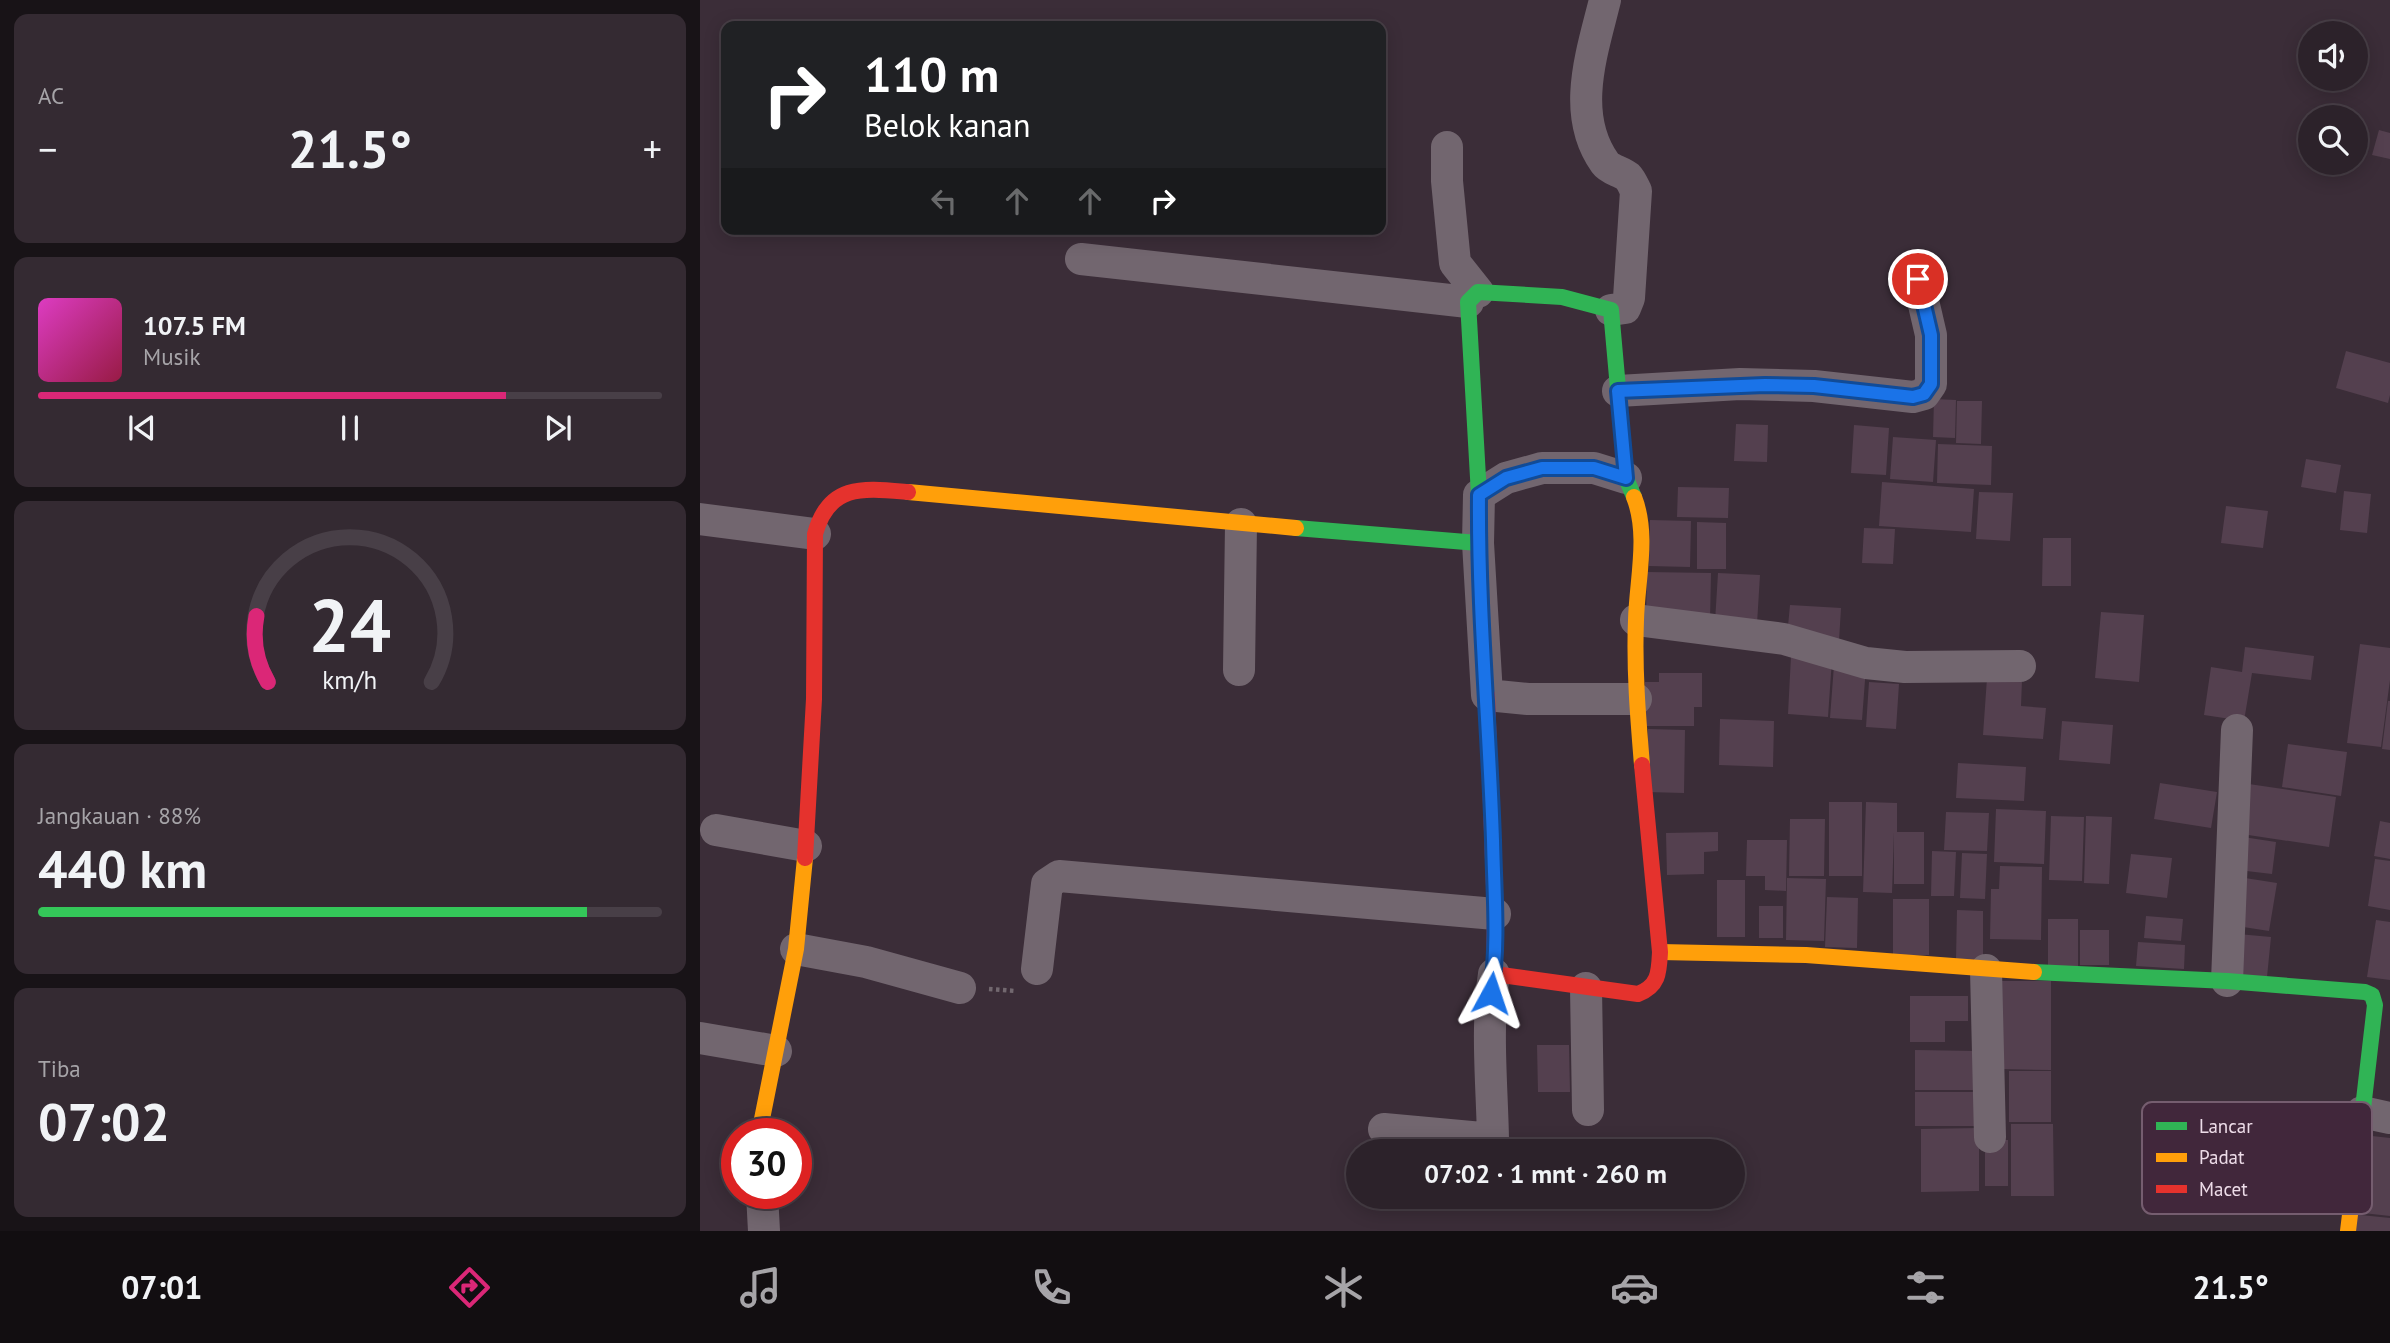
<!DOCTYPE html>
<html lang="id">
<head>
<meta charset="utf-8">
<style>
  body { margin:0; font-family:"PT Sans",sans-serif; background:#342a32; color:#f1f3f6; height:100vh; display:flex; flex-direction:column; font-size:26px; white-space:nowrap }
  * { box-sizing:border-box; margin:0 }
  p { font-size:23px; color:#a6a4a8 }
  .icon { flex:none; width:38px; height:38px; fill:none; stroke:currentColor; stroke-width:2; stroke-linecap:round; stroke-linejoin:round }
  .map { position:relative; flex:1; overflow:hidden }
  .drawer { display:flex; flex-direction:column; gap:14px; padding:14px; background:#181317; width:700px }
  .drawer>* { flex:none }
  .hud { position:absolute; left:21px; top:21px; width:665px; height:214px; border-radius:14px; box-shadow:0 4px 18px #0003,0 0 0 2px #483f47; background:#202124; color:#fff; overflow:hidden }
  .controls { position:absolute; left:1598px; top:21px; display:grid; gap:14px }
  .controls a { display:grid; place-items:center; width:70px; height:70px; border-radius:50%; background:#2c222a; box-shadow:0 4px 18px #0003,0 0 0 2px #483f47; font-size:35px }
  .speed { position:absolute; left:21px; top:1118px; display:flex; gap:14px; font-size:35px; font-weight:700; text-align:center }
  .speed>* { display:grid; place-content:center; width:91px; height:91px; border-radius:50%; background:#2c222a; box-shadow:0 4px 18px #0003,0 0 0 2px #483f47; line-height:1 }
  .speed .limit { border:10px solid #d22; background:#fff; color:#111 }
  .pin { position:absolute; display:grid; place-items:center; width:60px; height:60px; color:#fff; margin:-30px; border:4px solid #fff; border-radius:50%; box-shadow:0 2px 7px #0007 }
  .me { position:absolute; width:77px; margin:-38px; rotate:5deg; stroke-linejoin:round; filter:drop-shadow(0 0 5px #0008) }
  .turn { display:flex; align-items:center; gap:24px; height:147px; padding:0 28px; font-size:32px }
  .turn .icon { width:91px; height:91px; stroke-width:2.5 }
  .turn b { display:block; font-size:49px; line-height:60px }
  .lanes { display:flex; align-items:center; height:66px; padding:0 28px; background:#0003; justify-content:center; gap:35px; direction:ltr }
  .lanes .off { opacity:.35 }
  .big { font-size:52px; font-weight:700; line-height:1.1 }
  .drawer .card { flex:1; display:flex; flex-direction:column; justify-content:center; gap:10px; min-width:0; padding:0 24px; border-radius:14px; background:#342a32 }
  .drawer .dial { align-items:center; gap:0 }
  .dial svg { height:182px; overflow:visible; fill:none; stroke:#483f47; stroke-width:7; stroke-linecap:round; text-anchor:middle }
  .dial text { fill:#f1f3f6; stroke:none }
  .song { display:flex; align-items:center; gap:21px }
  .cover { width:84px; height:84px; border-radius:10px; background:linear-gradient(135deg,hsl(310 70% 55%),hsl(340 70% 35%)) }
  .played { height:7px; border-radius:4px; background:linear-gradient(90deg,#db2777 75%,#483f47 75%) }
  .keys { display:flex; justify-content:space-around; direction:ltr }
  .heat { display:flex; justify-content:space-between; align-items:center; font-size:38px; direction:ltr }
  .charge { height:10px; border-radius:5px; background:linear-gradient(90deg,#34c759 88%,#483f47 0) }
  .trip { position:absolute; left:646px; top:1139px; width:399px; height:70px; border-radius:35px; background:#2c222a; box-shadow:0 4px 18px #0003,0 0 0 2px #483f47; font-weight:700; line-height:70px; text-align:center }
  .menu { display:flex; height:112px; justify-content:space-around; align-items:center; background:#120e11; color:#a6a4a8 }
  .menu .icon { width:49px; height:49px }
  .menu .on { color:#db2777 }
  .menu b { font-size:32px; color:#f1f3f6 }
  main { display:flex; flex:1; min-height:0 }
  .map>svg:first-child { display:block }
</style>
</head>
<body>
<main>
<section class="drawer">
<div class="card"><p>AC</p>
<div class="heat"><a>−</a><b class="big">21.5°</b><a>+</a></div>
</div>
<div class="card">
<div class="song"><i class="cover"></i><div><b>107.5 FM</b><p>Musik</p></div></div>
<div class="played"></div>
<div class="keys"><svg class="icon" aria-label="previous" viewBox="0 0 24 24"><path d="M18 5L8 12l10 7zM5 5v14"/></svg><svg class="icon" aria-label="pause" viewBox="0 0 24 24"><path d="M8 5v14M16 5v14"/></svg><svg class="icon" aria-label="next" viewBox="0 0 24 24"><path d="M6 5l10 7-10 7zM19 5v14"/></svg></div>
</div>
<div class="card dial"><svg viewBox="0 0 100 80">
<path d="M14 69A42 42 0 1 1 86 69"/>
<path d="M14 69A42 42 0 0 1 9 40" stroke="#db2777"/>
<text x="50" y="56" font-size="32" font-weight="700">24</text>
<text x="50" y="72" font-size="11">km/h</text>
</svg></div>
<div class="card"><p>Jangkauan · 88%</p><b class="big">440 km</b><div class="charge"></div></div>
<div class="card"><p>Tiba</p><b class="big">07:02</b></div>
</section>
<div class="map">
<svg width="1690" height="1231" viewBox="0 0 1690 1231">
  <rect width="100%" height="100%" fill="#3b2d38"/>
  <path fill="#54404f" d="M1679,130l11,3v26l-18,-4z
    M1646,351l44,12v32l-2,8 -52,-15z
    M1234,399l22,1 -1,38 -22,-1z
    M1257,401h25l-1,43 -25,-1z
    M1036,424l32,1 -1,37 -33,-1z
    M1154,425l35,3 -3,47 -35,-2z
    M1193,437l43,3 -3,42 -43,-3z
    M1238,444l54,2 -1,39 -54,-2z
    M1606,459l35,6 -5,28 -35,-6z
    M1182,482l92,7 -3,43 -92,-6z
    M978,487l51,1 -1,30 -51,-1z
    M1644,491l27,3 -4,39 -27,-3z
    M1279,492l34,1 -3,48 -34,-2z
    M1526,506l42,5 -5,37 -42,-5z
    M950,520l41,1 -1,46 -41,-1z
    M997,522l29,1v46h-29z
    M1164,528l31,1 -2,35 -31,-1z
    M1343,538h28v48h-29z
    M947,572l64,1 -1,47 -64,-1z
    M1018,573l42,2 -3,49 -42,-2z
    M1090,605l51,3 -2,33 -52,-4z
    M1401,612l43,3 -5,67 -44,-4z
    M1660,644l30,4v32l-9,67 -34,-4z
    M1545,647l69,9 -3,24 -59,-7 -8,48 -40,-6 7,-48 31,5z
    M1091,656l41,3 -4,58 -40,-3z
    M1134,665l32,2 -4,53 -32,-2z
    M959,673h43v34h-8v19h-50l1,-44h14z
    M1287,678l35,2 -1,26 25,2 -3,31 -60,-4z
    M1169,682l30,2 -3,45 -30,-2z
    M1688,701h2v49l-8,-1z
    M1020,719l54,2 -1,46 -54,-2z
    M1362,721l51,4 -3,39 -51,-4z
    M948,729l37,1 -1,63 -37,-1z
    M1588,744l59,8 -6,44 -59,-9z
    M1258,763l68,4 -2,34 -68,-3z
    M1460,783l57,9 -6,36 -57,-9z
    M1542,783l94,14 -7,50 -94,-14z
    M1129,802h33v74h-33z
    M1166,802l31,1v29h27v52h-30v-52l-2,61 -29,-1z
    M1296,809l50,2 -2,53 -50,-2z
    M1246,812l43,1 -2,38 -43,-1z
    M1351,816l33,1 -2,64 -33,-1z
    M1386,816l26,1 -3,67 -25,-1z
    M1090,819h35l-1,57h-35z
    M1680,821l10,2v36l-16,-3z
    M1018,832v19l-14,1v22l-37,1 -1,-42z
    M1543,837l33,5 -4,32 -34,-4z
    M1047,840h40l-1,51 -21,-1v-14h-19z
    M1232,851l24,1 -2,44h-23z
    M1262,853l25,1 -2,45 -25,-1z
    M1431,854l41,4 -5,40 -41,-5z
    M1675,859l15,2v49l-22,-4z
    M1300,866l42,1 -1,73 -51,-1 1,-50h8z
    M1087,878l39,1 -2,62 -38,-1z
    M1545,878l32,5 -8,48 -32,-5z
    M1017,880h28v57h-28z
    M1127,897l31,1 -1,50 -32,-1z
    M1193,899h36v56h-36z
    M1059,906h24v32h-24z
    M1257,910l26,1v49h-27z
    M1446,916l37,3 -2,22 -37,-3z
    M1348,919h30v53h-30z
    M1676,920l14,2v58l-23,-3z
    M1380,930h29v35h-29z
    M1538,934l33,3 -4,40 -34,-3z
    M1438,942l47,3 -1,24 -48,-3z
    M1300,981h51v89l-51,-1z
    M1210,996h58v25h-23v21h-35z
    M837,1045h32l1,47h-32z
    M1215,1050l61,1v39h-61z
    M1309,1071h42v51h-42z
    M1215,1092h63v34h-63z
    M1311,1124h42l1,72h-43z
    M1279,1128v63l-58,1v-63z
    M1663,1135l27,3v78l-36,-4z
    M1285,1140h23v46h-23z
    M1651,1214l39,4v13h-41z"/>
  <g fill="none" stroke-linecap="round" stroke-linejoin="round">
    <path stroke="#72686f" stroke-width="4.5" stroke-dasharray="3.5 3.5" stroke-linecap="butt" d="M289,989l26,2"/>
    <path stroke="#72666f" stroke-width="32" d="M905,0c-13,53 -35,114 0,163 5,7 16,8 23,14 3,3 6,10 8,14l-7,107 -4,10 -14,2
      M747,147v34l8,82 23,29
      M381,259l387,43
      M918,391l122,-7 74,2 99,11 11,-3 7,-10v-49l-13,-56
      M926,478l-32,-10h-52l-36,10 -27,17 -1,48 9,152 41,4h108
      M0,519l115,15
      M936,620l148,19 82,24 39,4 115,-1
      M539,670l2,-146
      M16,830l90,16
      M96,949l70,13 94,26
      M337,969l10,-85 12,-8 436,38
      M1286,970l4,167
      M1527,981l10,-251
      M886,988l2,122
      M0,1038l76,13
      M1662,1112l28,6
      M684,1129l109,10c-1,-54 -7,-111 1,-165
      M62,1194l2,37"/>
    <path stroke="#30b455" stroke-width="16" d="M779,495l-11,-193 10,-10 84,5 49,13 15,168 8,19
      M596,528l182,15
      M1334,972l193,9 138,11 7,3 3,10 -13,112"/>
    <path stroke="#ff9f0a" stroke-width="16" d="M208,492l388,36
      M934,497c15,38 3,83 2,123 -2,49 2,97 6,145
      M960,952l146,3 228,17
      M59,1134l37,-185 9,-91
      M1648,1231l14,-114"/>
    <path stroke="#e5322d" stroke-width="16" d="M787,695l8,219 -1,60 144,20c21,-8 21,-22 22,-42l-18,-187
      M105,858l9,-159 1,-165c14,-51 49,-46 93,-42"/>
  </g>
  <g fill="none" stroke-linecap="round" stroke-linejoin="round">
    <defs>
      <path id="route" d="M791,993c8,-50 3,-102 2,-153 -4,-115 -15,-230 -14,-345l27,-17 36,-10h52l32,10 -8,-87 147,-6 49,1 99,11 11,-3 7,-10v-49l-13,-56"/>
    </defs>
    <use href="#route" stroke="#114b97" stroke-width="18"/>
    <use href="#route" stroke="#1a73e8" stroke-width="12"/>
  </g>
  <rect x="1442" y="1102" width="230" height="112" rx="10" fill="#41273b" stroke="#755d6f" stroke-width="2"/>
  <rect x="1456" y="1122" width="31" height="8" fill="#30b455"/>
  <rect x="1456" y="1153" width="31" height="9" fill="#ff9f0a"/>
  <rect x="1456" y="1185" width="31" height="8" fill="#e5322d"/>
  <g font-size="19" fill="#eddce8">
    <text x="1499" y="1133">Lancar</text>
    <text x="1499" y="1164">Padat</text>
    <text x="1499" y="1196">Macet</text>
  </g>
</svg>
<div class="controls">
<a><svg class="icon" aria-label="sound" viewBox="0 0 24 24"><path d="M4 9h4l5-4v14l-5-4H4zM17 9q2 3 0 6"/></svg></a>
<a><svg class="icon" aria-label="search" viewBox="0 0 24 24"><circle cx="10" cy="10" r="6"/><path d="M15 15l6 6"/></svg></a>
</div>
<div class="speed"><div class="limit">30</div></div>
<div class="pin" style="left:1218px;top:279px;background:#d93025"><svg class="icon" aria-label="arrive" viewBox="0 0 24 24"><path d="M6 21V4h12l-3 4 3 4H6"/></svg></div>
<svg class="me" style="left:791px;top:993px" viewBox="-20 -20 40 40"><path d="M0-17L14 15 0 8-14 15z" fill="#1a73e8" stroke="#fff" stroke-width="4"/></svg>
<div class="trip">07:02 · 1 mnt · 260 m</div>
<div class="hud">
<div class="turn"><svg class="icon" aria-label="right" viewBox="0 0 24 24"><path d="M7 20v-9h11M14 6l5 5-5 5"/></svg><div><b>110 m</b>Belok kanan</div></div>
<div class="lanes"><svg class="icon off" aria-label="left" viewBox="0 0 24 24"><path d="M17 20v-9H6M10 6l-5 5 5 5"/></svg><svg class="icon off" aria-label="ahead" viewBox="0 0 24 24"><path d="M12 20V5M6 11l6-6 6 6"/></svg><svg class="icon off" aria-label="ahead" viewBox="0 0 24 24"><path d="M12 20V5M6 11l6-6 6 6"/></svg><svg class="icon" aria-label="right" viewBox="0 0 24 24"><path d="M7 20v-9h11M14 6l5 5-5 5"/></svg></div>
</div>
</div>
</main>
<nav class="menu">
<b>07:01</b>
<svg class="icon on" aria-label="directions" viewBox="0 0 24 24"><path d="M12 3l9 9-9 9-9-9zM9 14v-3h6M13 9l2 2-2 2"/></svg>
<svg class="icon" aria-label="music" viewBox="0 0 24 24"><path d="M9 18V5l10-2v13"/><circle cx="6" cy="18" r="3"/><circle cx="16" cy="16" r="3"/></svg>
<svg class="icon" aria-label="phone" viewBox="0 0 24 24"><path d="M5 4h4l2 5-3 2q2 4 5 5l2-3 5 2v4C11 20 4 13 5 4z"/></svg>
<svg class="icon" aria-label="climate" viewBox="0 0 24 24"><path d="M12 3v18M4 7l16 10M4 17L20 7"/></svg>
<svg class="icon" aria-label="car" viewBox="0 0 24 24"><path d="M5 17H2v-5l4-1 3-4h7l3 4 3 1v5h-3M9 17h6M6 11h13"/><circle cx="7" cy="17" r="2"/><circle cx="17" cy="17" r="2"/></svg>
<svg class="icon" aria-label="filters" viewBox="0 0 24 24"><path d="M4 7h16M4 17h16"/><circle cx="9" cy="7" r="2"/><circle cx="15" cy="17" r="2"/></svg>
<b>21.5°</b>
</nav>
</body>
</html>
